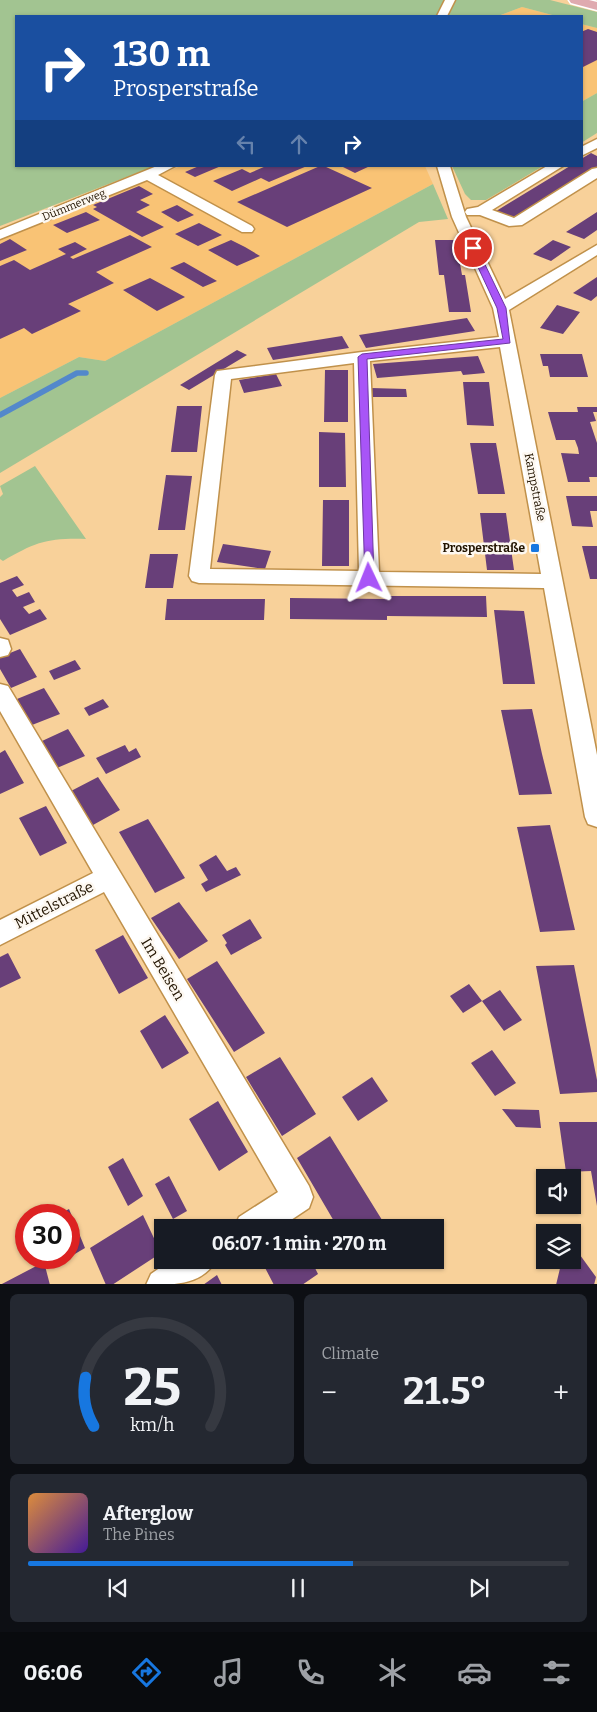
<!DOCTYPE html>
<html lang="en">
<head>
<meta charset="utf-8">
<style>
  body { margin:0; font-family:Bitter,serif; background:#242831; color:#f1f3f6; height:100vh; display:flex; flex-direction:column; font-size:19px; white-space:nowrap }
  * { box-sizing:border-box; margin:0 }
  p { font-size:16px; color:#9ea1a6 }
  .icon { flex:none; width:28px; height:28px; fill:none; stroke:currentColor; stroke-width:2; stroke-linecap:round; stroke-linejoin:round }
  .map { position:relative; height:1284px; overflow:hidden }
  .details { display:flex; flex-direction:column; gap:10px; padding:10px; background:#0d0f14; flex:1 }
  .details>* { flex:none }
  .guide { position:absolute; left:15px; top:15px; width:568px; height:152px; border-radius:0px; box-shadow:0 1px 4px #0004; background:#1a4fa0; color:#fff; overflow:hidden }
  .buttons { position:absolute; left:536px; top:1169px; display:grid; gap:10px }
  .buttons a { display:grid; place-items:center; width:45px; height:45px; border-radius:0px; background:#171b24; box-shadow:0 1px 4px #0004; font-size:25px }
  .speed { position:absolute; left:15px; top:1204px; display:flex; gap:10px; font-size:25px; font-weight:700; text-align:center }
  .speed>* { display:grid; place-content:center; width:65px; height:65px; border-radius:50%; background:#171b24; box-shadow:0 1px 4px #0004; line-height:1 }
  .speed .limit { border:8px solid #d22; background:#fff; color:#111 }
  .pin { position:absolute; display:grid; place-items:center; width:42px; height:42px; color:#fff; margin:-21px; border:2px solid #fff; border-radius:50%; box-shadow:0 1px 5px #0007 }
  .me { position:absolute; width:55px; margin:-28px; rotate:358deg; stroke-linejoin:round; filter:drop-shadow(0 0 4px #0008) }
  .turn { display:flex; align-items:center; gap:18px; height:105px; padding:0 15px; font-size:22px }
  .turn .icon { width:65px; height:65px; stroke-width:2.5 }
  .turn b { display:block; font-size:35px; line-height:42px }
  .lanes { display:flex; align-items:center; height:48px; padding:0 15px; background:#0003; justify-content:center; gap:25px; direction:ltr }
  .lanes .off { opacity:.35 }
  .big { font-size:38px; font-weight:700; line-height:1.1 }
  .details .card { flex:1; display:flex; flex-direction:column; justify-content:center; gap:8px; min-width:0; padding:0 18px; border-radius:8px; background:#242831 }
  .details .dial { align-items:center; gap:0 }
  .dial svg { height:130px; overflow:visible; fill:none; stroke:#363941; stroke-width:7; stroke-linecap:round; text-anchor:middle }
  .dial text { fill:#f1f3f6; stroke:none }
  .song { display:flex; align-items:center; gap:15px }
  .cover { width:60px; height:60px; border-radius:8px; background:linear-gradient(135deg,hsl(30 70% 55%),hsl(260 70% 35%)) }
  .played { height:5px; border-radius:2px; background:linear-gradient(90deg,#1777e0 60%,#363941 60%) }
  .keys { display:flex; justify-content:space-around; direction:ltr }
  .heat { display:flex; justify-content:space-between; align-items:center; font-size:28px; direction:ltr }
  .details .tiles { flex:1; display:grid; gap:10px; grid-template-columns:1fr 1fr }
  .card:last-child { grid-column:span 2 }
  .trip { position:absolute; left:154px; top:1219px; width:290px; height:50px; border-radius:0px; background:#171b24; box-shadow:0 1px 4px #0004; font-weight:700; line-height:50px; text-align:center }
  .tab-bar { display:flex; height:80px; justify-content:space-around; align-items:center; background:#090b0e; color:#9ea1a6 }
  .tab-bar .icon { width:35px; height:35px }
  .tab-bar .active { color:#1777e0 }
  .tab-bar b { font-size:22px; color:#f1f3f6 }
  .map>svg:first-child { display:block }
</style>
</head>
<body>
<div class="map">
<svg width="597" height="1285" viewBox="0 0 597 1285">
  <rect width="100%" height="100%" fill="#f8d19a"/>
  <path fill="#f9c375" d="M522,7l34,9h-58z
    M581,24l16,4v65l-16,9z
    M181,166h244l8,18 -328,177 -26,-4 -79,41v-159z"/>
  <path fill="#a2c491" d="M0,0h550l47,12v16l-16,-4v-8h-25l-34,-9 -24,9h-482v150h139l-155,60z
    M597,93v40l-16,10v-41z
    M452,166h91l-57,34h-15l-6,-6z
    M433,184l15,35 -29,3 -419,251v-75l79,-41 26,4z
    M35,466l51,73c-39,-1 -50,3 -83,22l-3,-2v-62l3,-3 -3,-8z"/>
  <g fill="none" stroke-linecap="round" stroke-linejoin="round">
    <path stroke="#5388cb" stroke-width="5.5" d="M0,415l77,-42h9"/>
  </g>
  <path fill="#683f79" d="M588,29l9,3v28l-16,8v-36z
    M591,153l6,3v12l-85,53 -19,-8 77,-47h11v-7z
    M199,166h22l-26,11 -10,-5z
    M266,166h41l-38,16 -8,-4 -29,13 -19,-10 29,-12 8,4z
    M320,166h4l48,22 -85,39 -50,-25z
    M341,166h29l-15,7z
    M139,186l14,8 -13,6 10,5 -14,7 28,15 -22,10 -49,-28 4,-2 -4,-2z
    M177,205l17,10 -16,7 -17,-10z
    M86,212l14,8 -33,13 -14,-8z
    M597,212v18l-13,9 -18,-7z
    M199,223l23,12 -24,11 -23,-12z
    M130,235l22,12 -56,25 18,11 -46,21 13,7 -49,23 -8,-6 -24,11v-73l14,-6 16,10 36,-16 -8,-5 17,-7 12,7 -17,8 3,2z
    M10,239l17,11 -27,11v-17z
    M231,240l14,7 15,9 -23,10 -29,-16z
    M435,240h21l6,35h3l6,37h-22l-5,-37h-5z
    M553,240l18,7 -20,14 -18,-7z
    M184,262l33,19 -14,6 -33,-19z
    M597,277v19l-6,5 -18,-8z
    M150,278l35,19 -28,14 -34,-21z
    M557,305l23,7 -17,22 -23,-6z
    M467,318l8,13 -109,17 -7,-13z
    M342,336l7,12 -76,12 -6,-12z
    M237,350l10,5 -58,35 -9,-5z
    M540,354h42l6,23h-38l-2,-11h-5z
    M478,356l7,17 -22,2 -2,-4 -84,7 -4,-14z
    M325,370h23v52h-24z
    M276,374l6,12 -38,7 -5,-13z
    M463,382h26l5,44 -27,-1z
    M371,388l35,1 1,8h-36z
    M177,406h25l-5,46h-26z
    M577,407h20v5h-4l3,9 -6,1 7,21v34h-8l1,5h-22l-7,-29 18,1 -1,-6 -3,-8h-19l-8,-28h30z
    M319,432l26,1 1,54h-27z
    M470,443h26l9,51h-27z
    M166,475l26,1 -7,54h-27z
    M566,496h31v15h-7l3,16 -21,-1z
    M323,500h26v66h-27z
    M480,513h26l8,57h-27z
    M223,544l48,7 -6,18 -48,-7z
    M582,546h15v33h-7z
    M150,554h28l-5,34h-28z
    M17,576l7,9 -12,5 5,7 12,-5 6,10 -12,5 6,7 11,-5 7,10 -37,16 -10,-16v-36z
    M386,596h100l1,21 -100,-1v4l-97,-1v-21l96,1z
    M167,599h98l-1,21h-99z
    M494,610l30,1 11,73h-32z
    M20,649l17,28 -26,11 -11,-19v-12z
    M75,660l6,9 -27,11 -5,-9z
    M44,688l16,26 -28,11 -15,-26z
    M103,699l6,8 -20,9 -5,-8z
    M532,709l10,45 10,40 -33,1 -18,-85z
    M68,729l17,27 -28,12 -15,-27z
    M125,745l4,7 7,-4 5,9 -35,17 -10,-16z
    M5,750l19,33 -24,11v-41z
    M98,777l22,33 -27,15 -22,-34z
    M46,806l21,37 -27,13 -21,-38z
    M148,819l37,59 -30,15 -36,-61z
    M550,825l12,50 13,55 -35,2 -23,-105z
    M216,855l11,16 9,-4 5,8 -35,17 -5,-8 7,-4 -9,-15z
    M179,902l29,39 -29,18 -28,-41z
    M250,919l12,19 -31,17 -6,-10 2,-2 -5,-8z
    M123,935l25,43 -29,16 -24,-44z
    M8,953l13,25 -21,10v-31z
    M217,961l48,72 -31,19 -47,-73z
    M574,965l23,115v12l-37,2 -24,-128z
    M469,984l13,17 -19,12 -13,-17z
    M500,990l22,30 -18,11 -22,-30z
    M165,1015l24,38 -27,16 -22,-38z
    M492,1050l24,33 -21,13 -24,-33z
    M280,1057l36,57 -34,22 -36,-59z
    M372,1077l16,24 -30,20 -16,-24z
    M218,1101l30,51 -29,19 -30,-52z
    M502,1109l37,1 2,18 -25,-1z
    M559,1122h38v84l-6,-35 -25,1z
    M330,1136l57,92h-49l-41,-70z
    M123,1158l20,38 -15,10 -20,-39z
    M169,1176l18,35 -14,8 -18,-35z
    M69,1209l16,39 -34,20 -4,-10h22v-43h-11z
    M143,1215l18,38 -49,32h-6l-16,-37z
    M572,1244l24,33 -2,8h-38l6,-25h10z
    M261,1260h50l7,14 -16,11h-28z
    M44,1262l6,23h-50z
    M217,1275l5,10h-19z"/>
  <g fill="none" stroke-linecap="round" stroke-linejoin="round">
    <defs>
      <path id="minor" d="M445,0h10l-8,16h-10z
        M597,139v9l-16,8v-9z
        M157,166h18l-17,9 94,51 2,3 -2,3h-10l-95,-52 -147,59v-9z
        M437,166h13l16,51 39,82 92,-54v10l-88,55 88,445v72l-9,-3 -3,-7 -41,-229 -345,-5 -7,-2 -3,-5 26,-201 2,-4 145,-19 137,-15 -6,-29 -41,-91zM500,347l41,227 -162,-2 -9,-211zM354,363l5,208 -149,-2 21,-190z
        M547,166h16l-71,44 22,8 78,-49 5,-1v10l-75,47 -13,1 -29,-11h-13l-2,-3 2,-3 11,-2z
        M0,638l8,2 3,9 -3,6 -8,2z
        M0,684l8,2 301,500 4,11 -4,11 -30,20h-45l5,-11 39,-25 -174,-300 -104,53v-25l93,-47 -93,-162z
        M171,1260h45c-13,25 -42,25 -70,25l5,-11z"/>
      <path id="major" d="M569,0h20l8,2v8l-26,-7z"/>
    </defs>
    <use href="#minor" stroke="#c0914b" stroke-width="3"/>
    <use href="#major" stroke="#fff" stroke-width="3"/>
    <use href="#minor" fill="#fff" fill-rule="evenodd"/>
    <use href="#major" fill="#dfaaaf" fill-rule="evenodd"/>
  </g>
  <path fill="#a855f7" stroke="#6d37a1" d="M473,245l4,3 29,60 4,35 -143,16 7,219 -5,4 -4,-1 -7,-224 4,-3 141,-15 -6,-31 -28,-60z"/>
  <rect fill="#1777e0" stroke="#fdf8f1" stroke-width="2" x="530" y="543" width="10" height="10" rx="2.5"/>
  <g text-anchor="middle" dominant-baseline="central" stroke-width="5" stroke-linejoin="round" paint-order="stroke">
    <g font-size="11" fill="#221401" stroke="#fdf8f1">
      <text transform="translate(74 205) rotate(-22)">Dümmerweg</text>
    </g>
    <g font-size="12" fill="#221401" stroke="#fdf8f1">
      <text transform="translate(535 487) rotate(79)">Kampstraße</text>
    </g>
    <g font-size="12" font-weight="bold" fill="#221401" stroke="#fdf8f1" text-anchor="end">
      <text x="525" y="548">Prosperstraße</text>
    </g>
    <g font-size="15" fill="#221401" stroke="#fdf8f1">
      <text transform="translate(54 905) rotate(-27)">Mittelstraße</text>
      <text transform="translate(163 969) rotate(59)">Im Beisen</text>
    </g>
  </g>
</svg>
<div class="buttons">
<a><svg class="icon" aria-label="sound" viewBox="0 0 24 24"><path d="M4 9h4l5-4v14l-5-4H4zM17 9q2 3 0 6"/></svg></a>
<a><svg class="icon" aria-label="layers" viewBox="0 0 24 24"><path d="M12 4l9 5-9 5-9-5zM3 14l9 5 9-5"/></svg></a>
</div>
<div class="speed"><div class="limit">30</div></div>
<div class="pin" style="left:473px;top:248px;background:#d93025"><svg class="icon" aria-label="arrive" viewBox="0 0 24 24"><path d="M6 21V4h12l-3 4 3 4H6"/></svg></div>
<svg class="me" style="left:369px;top:578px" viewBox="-20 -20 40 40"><path d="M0-17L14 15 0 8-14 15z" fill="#a855f7" stroke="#fff" stroke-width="4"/></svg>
<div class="trip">06:07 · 1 min · 270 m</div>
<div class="guide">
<div class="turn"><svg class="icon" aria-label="right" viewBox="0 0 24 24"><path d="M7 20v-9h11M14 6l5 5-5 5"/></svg><div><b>130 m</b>Prosperstraße</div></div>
<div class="lanes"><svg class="icon off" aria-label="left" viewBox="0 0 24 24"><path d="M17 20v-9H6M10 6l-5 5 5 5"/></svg><svg class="icon off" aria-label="ahead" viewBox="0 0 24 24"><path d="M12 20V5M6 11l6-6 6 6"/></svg><svg class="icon" aria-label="right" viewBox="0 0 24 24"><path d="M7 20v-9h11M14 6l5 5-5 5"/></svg></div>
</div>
</div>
<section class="details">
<div class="tiles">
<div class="card dial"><svg viewBox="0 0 100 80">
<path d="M14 69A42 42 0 1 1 86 69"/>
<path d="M14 69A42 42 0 0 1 9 39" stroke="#1777e0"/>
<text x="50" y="56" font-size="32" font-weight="700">25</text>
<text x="50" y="72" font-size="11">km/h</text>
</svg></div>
<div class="card"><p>Climate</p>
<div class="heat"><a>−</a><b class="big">21.5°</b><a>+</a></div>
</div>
<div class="card">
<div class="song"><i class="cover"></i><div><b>Afterglow</b><p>The Pines</p></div></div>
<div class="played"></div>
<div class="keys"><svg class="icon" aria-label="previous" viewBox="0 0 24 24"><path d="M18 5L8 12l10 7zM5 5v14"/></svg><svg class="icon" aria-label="pause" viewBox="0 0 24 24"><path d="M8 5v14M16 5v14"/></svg><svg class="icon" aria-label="next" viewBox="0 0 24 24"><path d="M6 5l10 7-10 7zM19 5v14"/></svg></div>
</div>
</div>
</section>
<nav class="tab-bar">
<b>06:06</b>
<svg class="icon active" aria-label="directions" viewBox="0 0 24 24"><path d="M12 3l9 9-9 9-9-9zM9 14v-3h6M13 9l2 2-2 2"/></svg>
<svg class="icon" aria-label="music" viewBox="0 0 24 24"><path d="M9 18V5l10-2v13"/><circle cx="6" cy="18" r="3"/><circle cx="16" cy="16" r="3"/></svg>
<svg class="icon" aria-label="phone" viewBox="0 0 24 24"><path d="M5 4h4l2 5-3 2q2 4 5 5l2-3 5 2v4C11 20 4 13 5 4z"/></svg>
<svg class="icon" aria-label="climate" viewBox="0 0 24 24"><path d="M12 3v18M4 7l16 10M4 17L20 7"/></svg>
<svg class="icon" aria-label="car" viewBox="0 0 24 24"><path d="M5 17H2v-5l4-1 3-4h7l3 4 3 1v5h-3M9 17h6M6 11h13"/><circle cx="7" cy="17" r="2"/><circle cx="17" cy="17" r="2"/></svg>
<svg class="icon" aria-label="filters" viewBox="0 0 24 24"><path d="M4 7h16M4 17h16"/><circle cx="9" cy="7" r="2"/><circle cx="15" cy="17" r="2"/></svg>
</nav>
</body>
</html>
